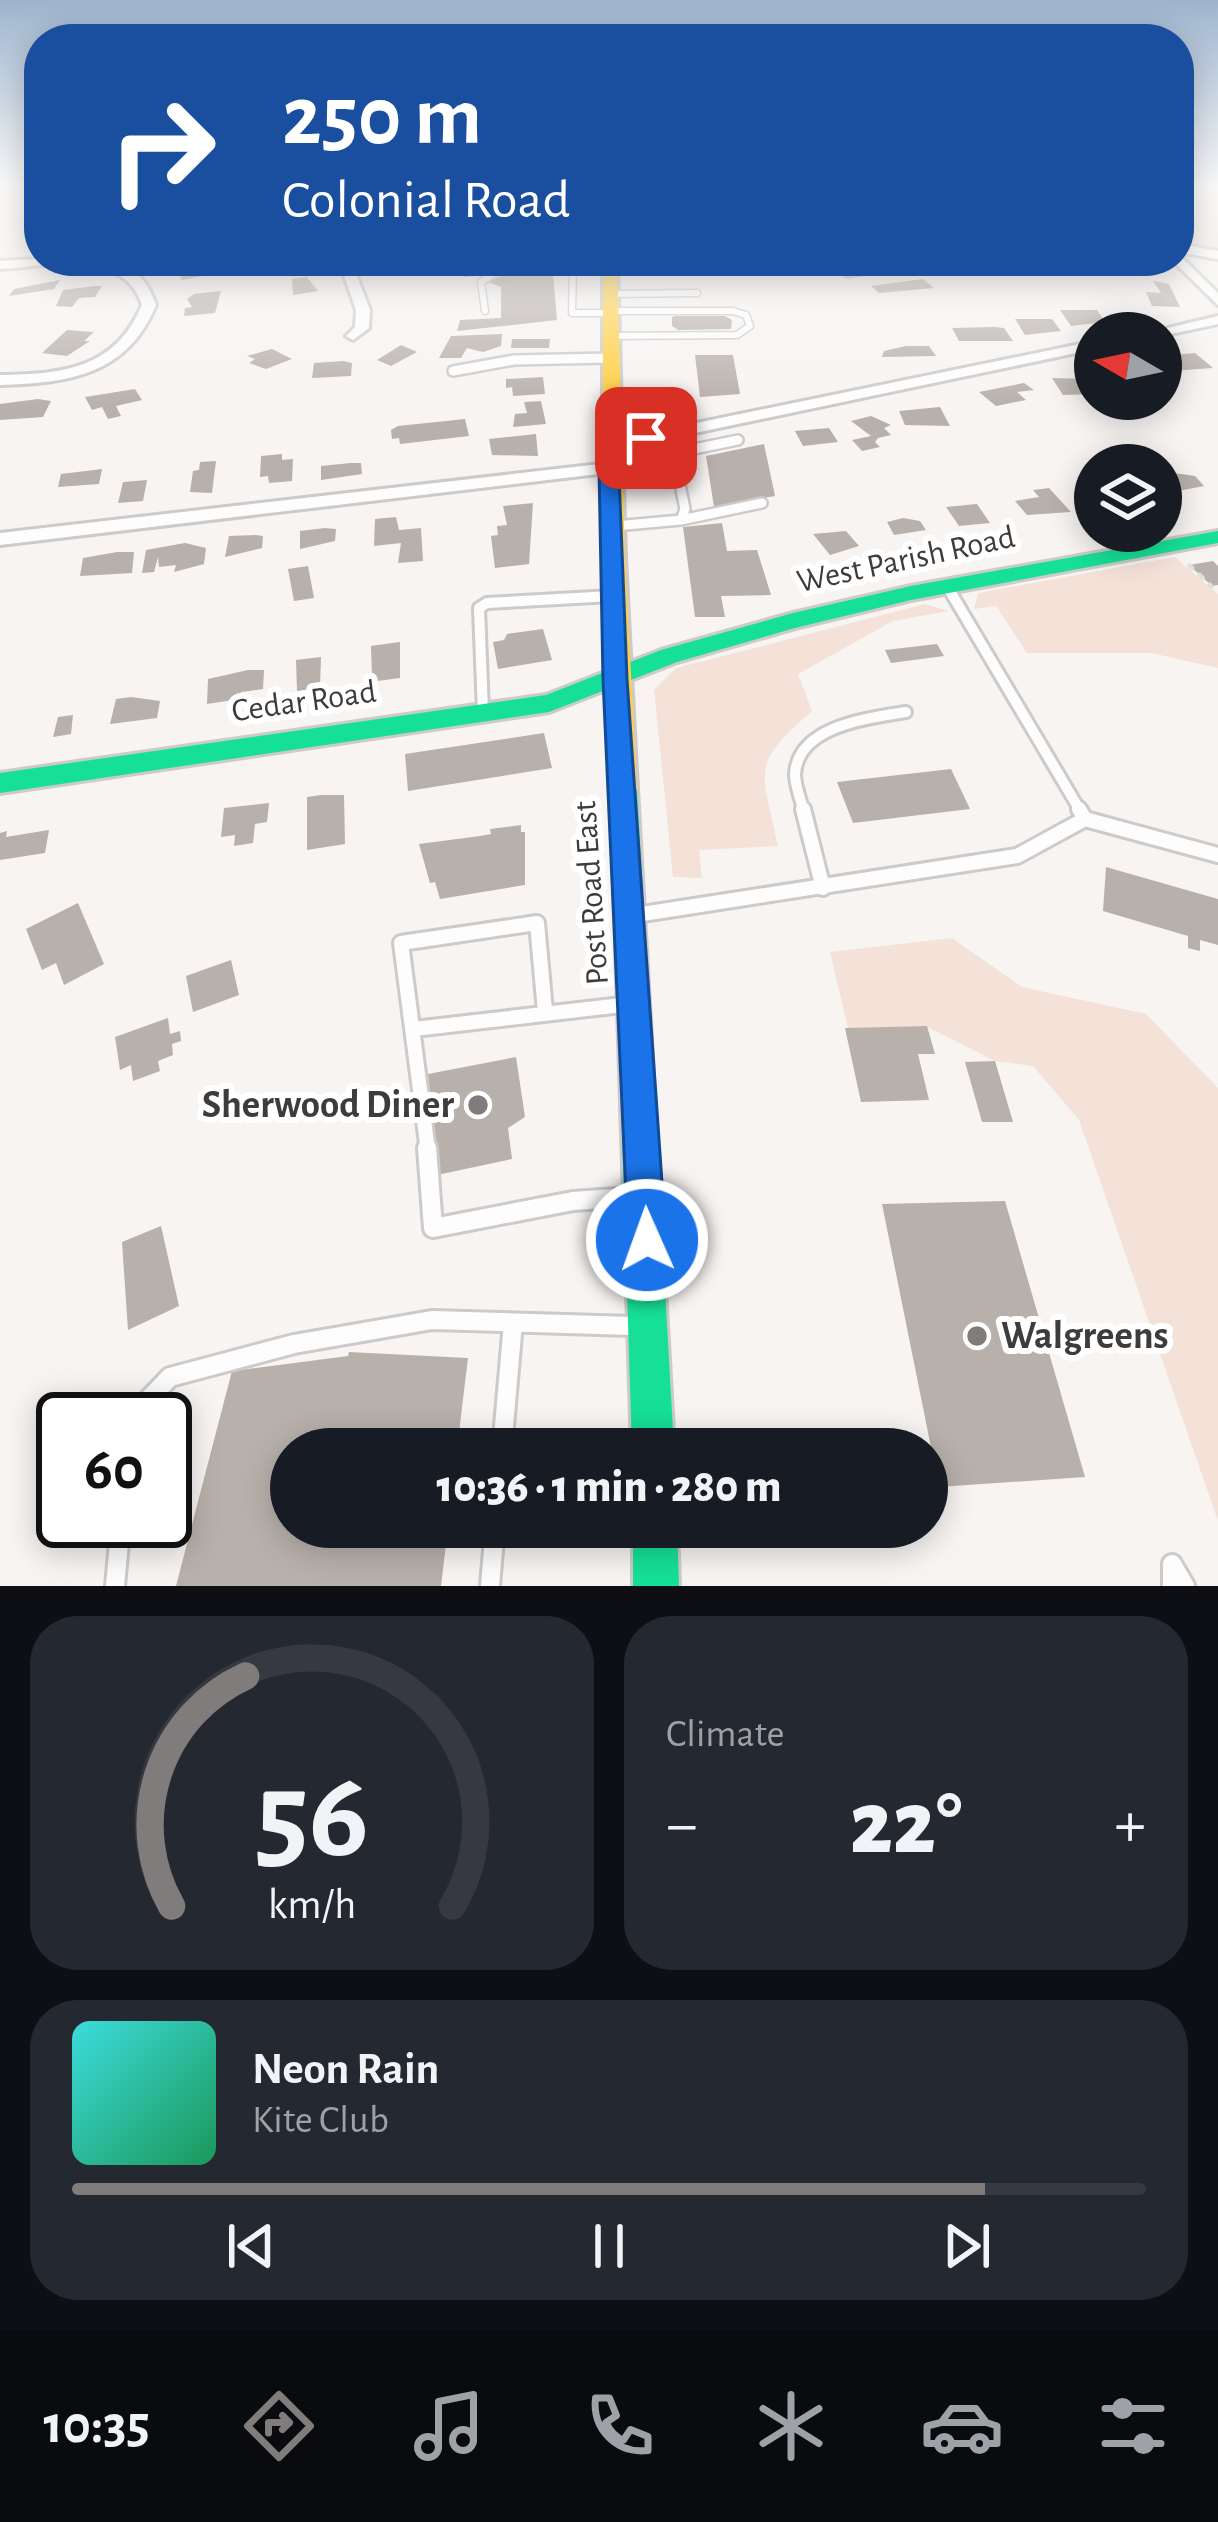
<!DOCTYPE html>
<html lang="en">
<head>
<meta charset="utf-8">
<style>
  body { margin:0; font-family:"Alegreya Sans",sans-serif; background:#242831; color:#f1f3f6; height:100vh; display:flex; flex-direction:column; font-size:45px; white-space:nowrap }
  * { box-sizing:border-box; margin:0 }
  p { font-size:39px; color:#9ea1a6 }
  .icon { flex:none; width:66px; height:66px; fill:none; stroke:currentColor; stroke-width:2; stroke-linecap:round; stroke-linejoin:round }
  .map { position:relative; height:1586px; overflow:hidden }
  .side { display:flex; flex-direction:column; gap:30px; padding:30px; background:#0d0f14; flex:1 }
  .side>* { flex:none }
  .banner { position:absolute; left:24px; top:24px; width:1170px; height:252px; border-radius:48px; box-shadow:0 6px 30px #0003; background:#1a4fa0; color:#fff; overflow:hidden }
  .needle { width:78px; rotate:279deg }
  .fabs { position:absolute; left:1074px; top:312px; display:grid; gap:24px }
  .fabs a { display:grid; place-items:center; width:108px; height:108px; border-radius:50%; background:#171b24; box-shadow:0 6px 30px #0003; font-size:60px }
  .speed { position:absolute; left:36px; top:1392px; display:flex; gap:24px; font-size:60px; font-weight:700; text-align:center }
  .speed>* { display:grid; place-content:center; width:156px; height:156px; border-radius:50%; background:#171b24; box-shadow:0 6px 30px #0003; line-height:1 }
  .speed .limit { border:6px solid #111; border-radius:18px; background:#fff; color:#111 }
  .pin { position:absolute; display:grid; place-items:center; width:102px; height:102px; color:#fff; margin:-51px; border-radius:24px; box-shadow:0 6px 18px #0006 }
  .me { position:absolute; width:132px; margin:-66px; rotate:358deg; stroke-linejoin:round; filter:drop-shadow(0 0 9px #0008) }
  .turn { display:flex; align-items:center; gap:42px; height:252px; padding:0 60px; font-size:54px }
  .turn .icon { width:156px; height:156px; stroke-width:2.5 }
  .turn b { display:block; font-size:84px; line-height:102px }
  .big { font-size:90px; font-weight:800; line-height:1.1 }
  .side .widget { flex:1; display:flex; flex-direction:column; justify-content:center; gap:18px; min-width:0; padding:0 42px; border-radius:48px; background:#242831 }
  .side .dial { align-items:center; gap:0 }
  .dial svg { height:312px; overflow:visible; fill:none; stroke:#363941; stroke-width:7; stroke-linecap:round; text-anchor:middle }
  .dial text { fill:#f1f3f6; stroke:none }
  .song { display:flex; align-items:center; gap:36px }
  .cover { width:144px; height:144px; border-radius:18px; background:linear-gradient(135deg,hsl(180 70% 55%),hsl(150 70% 35%)) }
  .played { height:12px; border-radius:6px; background:linear-gradient(90deg,#7f7c7b 85%,#363941 85%) }
  .keys { display:flex; justify-content:space-around; direction:ltr }
  .heat { display:flex; justify-content:space-between; align-items:center; font-size:66px; direction:ltr }
  .side .tiles { flex:1; display:grid; gap:30px; grid-template-columns:1fr 1fr }
  .widget:last-child { grid-column:span 2 }
  .trip { position:absolute; left:270px; top:1428px; width:678px; height:120px; border-radius:60px; background:#171b24; box-shadow:0 6px 30px #0003; font-weight:800; line-height:120px; text-align:center }
  .dock { display:flex; height:192px; justify-content:space-around; align-items:center; background:#090b0e; color:#9ea1a6 }
  .dock .icon { width:84px; height:84px }
  .dock .selected { color:#7f7c7b }
  .dock b { font-size:54px; color:#f1f3f6 }
  .map>svg:first-child { display:block }
</style>
</head>
<body>
<div class="map">
<svg width="1218" height="1586" viewBox="0 0 1218 1586">
  <rect width="100%" height="100%" fill="#f7f4f2"/>
  <path fill="#f4e2d9" d="M1179,187h39v65l-39,-8z
    M1175,557l43,37v74l-67,-15h-124l-31,-47 -22,3 4,-16z
    M925,604l24,7 -56,10 -95,53 14,37c-63,55 -50,57 -34,135l-79,4 3,28 -29,-1 -19,-187 22,-22z
    M952,938l70,49 124,27 72,74v433l-139,-401 -46,-54 -38,-5 -70,-35 -77,2 -18,-76z"/>
  <path fill="#b8b0ab" d="M183,261h22l6,6 -9,9 -20,4 -5,-9 13,-2z
    M458,261h33l-2,12 -23,4 -10,-4z
    M1044,261l10,6 -32,8 -13,-9z
    M553,274l4,46 -100,11 3,-11 41,-2v-31l-13,-5 13,-6z
    M307,277l11,14 -25,4 -1,-16z
    M923,279l11,9 -55,5 -8,-7z
    M60,280l-6,9 -45,7 5,-7z
    M1153,281l16,3 11,23 -28,-1 -6,-14 15,1z
    M95,286h7l-7,11 -16,1 -7,9 -16,-1 7,-16z
    M221,291l-6,22 -31,3 1,-8 7,-1 -5,-8 7,-5z
    M1060,310h37l8,12 -34,4z
    M725,316l7,4 -1,9 -53,1 -6,-4v-9l4,-1z
    M1015,319h37l9,12 -36,4z
    M994,327l10,1 9,13h-54l-7,-13z
    M67,330l27,2 -10,9h6l-23,15 -25,-3z
    M502,334l-1,12 -18,6 -16,-4 -6,10h-22l12,-22z
    M512,339h38l-1,9h-38z
    M401,345l16,7 -26,14 -14,-6z
    M906,346h23l7,10 -54,1 2,-6z
    M272,349l20,10 -26,10 -17,-6 6,-4 -8,-3z
    M1195,353l18,15 -43,3 -9,-6v-9z
    M695,355h38l7,39 -40,3z
    M343,361l9,2 -1,13 -39,2 2,-15z
    M543,377l2,17 -32,2 -1,-9 -6,1v-9z
    M1052,378l38,1 5,2v13l-32,1z
    M1024,383l10,7 -17,2 9,8 -30,6 -17,-14z
    M135,389l7,11 -26,6 5,10 -13,3 -6,-12 -10,3 -7,-13z
    M38,399l13,2 -8,16 -43,3v-16z
    M541,401l5,23 -33,3 2,-13 12,-1 -3,-11z
    M940,407l10,19 -45,-1 -6,-14z
    M871,416l20,9 -7,3 7,7 -13,3 -3,4 5,5 -18,4 -10,-11 19,-4 -20,-15z
    M465,419l4,17 -69,8 -1,-6 -7,1 -1,-9 7,-4z
    M829,428l9,14 -35,4 -8,-15z
    M536,434l2,22 -46,-1 -3,-16z
    M764,444l11,52 -61,11 -8,-51z
    M282,454v6l11,-1 -1,22 -23,2 -1,-7 -8,1 1,-21z
    M216,461l-4,32 -22,-1 3,-21 6,-1 1,-8z
    M351,463h10l1,11 -41,6v-14z
    M102,469l-3,15 -41,3 3,-13z
    M1174,473l21,3 9,10 -26,5 -16,-17z
    M147,480l-4,21 -25,2 5,-21z
    M1049,488l22,24 -44,3 -12,-14 24,-4 -6,-7z
    M533,503l-4,61 -34,4 -4,-32 7,-1 -1,-9 10,-1 -4,-19z
    M977,504l13,19 -31,3 -13,-19z
    M396,517l3,13 22,-2 2,33 -25,2 3,-20 -27,3 1,-27z
    M903,518l17,3 6,9 -32,5 -7,-13z
    M722,523l5,28 30,-1 14,45 -50,1 4,21h-30l-12,-90z
    M325,528l11,1 -1,12 -35,8v-18z
    M846,531l13,15 -29,9 -17,-21z
    M256,535l7,1 -1,12 -37,9 4,-21z
    M185,543l21,5 -2,16 -30,8 2,-7 -17,2 -1,-10 -4,15 -12,1 4,-23z
    M117,552h17l-2,21 -52,3 3,-18z
    M1213,561l5,5v19l-6,1 -23,-21z
    M308,566l6,32 -20,3 -6,-32z
    M543,629l9,31 -54,9 -5,-27 11,-2 3,-6z
    M400,642v36l-23,3 -5,-5 -1,-30z
    M937,644l7,12 -53,7 -6,-13z
    M321,657l-1,31 -23,3 -1,-31z
    M248,670h16l-1,19 -22,3 -1,7 -33,5 1,-25z
    M131,697l29,4 -3,17 -47,6 6,-25z
    M73,715l-2,19 -18,3 5,-20z
    M544,733l8,35 -144,23 -3,-37z
    M951,769l19,40 -117,14 -16,-41z
    M321,795h23l1,49 -38,6v-53z
    M269,803l-2,19 -12,2 -2,19 -19,3 1,-11 -14,2 3,-29z
    M521,825v7h4v53l-85,14 -5,-17 -5,1 -11,-39 61,-8 11,-2 -1,-5z
    M49,830l-4,23 -45,7v-27l7,-2 -1,6z
    M1106,867l112,32v46l-18,-5v11l-12,-3v-12l-85,-25z
    M78,903l26,61 -40,21 -8,-22 -14,7 -16,-41z
    M231,960l8,35 -46,17 -7,-36z
    M168,1018l2,16 10,-3 1,10 -9,3 1,11 -15,6 2,10 -27,10 -2,-16 -11,5 -5,-33z
    M927,1026l8,28h-17l11,46 -68,2 -16,-74z
    M516,1057l9,60 -17,11 4,31 -75,16 -9,-101z
    M995,1061l18,61h-31l-17,-60z
    M1005,1201l80,276 -146,10 -57,-283z
    M161,1226l18,80 -51,24 -6,-88z
    M349,1352l119,6 -11,91h-166v78h157l-7,59h-265l56,-215 116,-15z"/>
  <g fill="none" stroke-linecap="round" stroke-linejoin="round">
    <defs>
      <path id="lane-far4" d="M512,261h54
        M573,261l-1,52h37
        M609,294l88,-1
        M485,311l-4,-29 30,-20
        M610,336l127,-1 13,-9 -4,-11 -13,-4h-122"/>
      <path id="lane-far3" d="M453,371l61,-11 95,-2
        M668,462l16,-11 54,-11
        M610,468l66,-3 9,44 -4,11 -66,6
        M681,520l81,-17"/>
      <path id="lane-far2" d="M947,586l134,226
        M483,712l-4,-104 8,-5 125,-7
        M804,812c-3,-11 -9,-26 -9,-38 3,-49 75,-56 111,-62"/>
      <path id="lane-far1" d="M803,809l20,79
        M1085,819l133,36
        M636,915l381,-59 68,-37 -6,-10
        M414,1029l208,-24
        M428,1151l-27,-208 136,-20 8,88"/>
      <path id="lane" d="M427,1148l6,80 140,-27 58,-4
        M140,1419l8,-19 22,-23 124,-33 138,-24 200,6
        M502,1449l11,-126
        M115,1586l6,-65
        M490,1586l5,-59
        M1172,1586v-22l13,22"/>
      <path id="street" d="M1179,244l39,7v8l-39,-7z
        M1179,255l39,38v12l-44,-43 5,-1z
        M39,259c45,14 94,-21 117,46 -29,70 -87,78 -156,80v-10c63,-1 115,-6 142,-70 -18,-57 -95,-39 -142,-36v-8z
        M339,261h12l19,49 -1,18 -16,12 -7,-4 9,-9 1,-17z
        M899,261h34l-86,15 -7,-4z
        M1218,316v8l-57,12 -14,-3z
        M1095,341v8l-486,102 -8,-5 8,-5z
        M609,463l9,5 -3,4 -615,73v-12z"/>
      <path id="fast" d="M1218,531v12l-307,57 -116,28 -118,34 -128,50 -549,81v-20l546,-78 115,-45 132,-37 118,-27z
        M624,779l10,3 3,7 37,660h-42l-21,-660 3,-7z
        M633,1527h44l2,59h-46z"/>
      <path id="slow" d="M603,261h14l8,297 12,231 -3,7h-20l-3,-7 -8,-231z"/>
    </defs>
    <use href="#lane-far4" stroke="#cdcac9" stroke-width="9"/>
    <use href="#lane-far3" stroke="#cdcac9" stroke-width="14"/>
    <use href="#lane-far2" stroke="#cdcac9" stroke-width="16"/>
    <use href="#lane-far1" stroke="#cdcac9" stroke-width="20"/>
    <use href="#lane" stroke="#cdcac9" stroke-width="24"/>
    <use href="#street" stroke="#cdcac9" stroke-width="6"/>
    <use href="#fast" stroke="#cdcac9" stroke-width="6"/>
    <use href="#slow" stroke="#cdcac9" stroke-width="6"/>
    <path stroke="#e0e0df" stroke-width="4.5" stroke-dasharray="8 6" stroke-linecap="butt" d="M1188,564l25,24"/>
    <use href="#lane-far4" stroke="#fefdfd" stroke-width="6"/>
    <use href="#lane-far3" stroke="#fefdfd" stroke-width="9"/>
    <use href="#lane-far2" stroke="#fefdfd" stroke-width="10"/>
    <use href="#lane-far1" stroke="#fefdfd" stroke-width="14"/>
    <use href="#lane" stroke="#fefdfd" stroke-width="18"/>
    <use href="#street" fill="#fefdfd" fill-rule="evenodd"/>
    <use href="#fast" fill="#16e098" fill-rule="evenodd"/>
    <use href="#slow" fill="#ffcf43" fill-rule="evenodd"/>
  </g>
  <linearGradient id="sky" x2="0" y2="1"><stop stop-color="#9db4ce"/><stop offset="0.46" stop-color="#fbfaf9"/><stop offset="1" stop-color="#fbfaf9" stop-opacity="0"/></linearGradient>
  <rect width="1218" height="408" fill="url(#sky)"/>
  <path fill="#1a73e8" stroke="#114b97" stroke-width="3" d="M646,432l9,6 -2,4 -35,7 9,230 39,561 -6,13 -13,6 -13,-6 -6,-13 -25,-561 -4,-211 3,-27z"/>
  <g fill="#7f7c7b" stroke="#fff" stroke-width="4.5">
    <circle cx="478" cy="1105" r="12"/>
    <circle cx="977" cy="1336" r="12"/>
  </g>
  <g text-anchor="middle" dominant-baseline="central" stroke-width="12" stroke-linejoin="round" paint-order="stroke">
    <g font-size="33" fill="#3e3c3b" stroke="#fff">
      <text transform="translate(906 560) rotate(-12)">West Parish Road</text>
      <text transform="translate(304 702) rotate(-8)">Cedar Road</text>
      <text transform="translate(592 893) rotate(-94)">Post Road East</text>
    </g>
    <g font-size="39" font-weight="bold" fill="#3e3c3b" stroke="#fff" text-anchor="end">
      <text x="454" y="1105">Sherwood Diner</text>
      <text x="1001" y="1336" text-anchor="start">Walgreens</text>
    </g>
  </g>
</svg>
<div class="fabs">
<a><svg class="needle" viewBox="-14 -14 28 28"><path d="M0-13l5 13h-10z" fill="#e53935"/><path d="M0 13l5-13h-10z" fill="#9ea1a6"/></svg></a>
<a><svg class="icon" aria-label="layers" viewBox="0 0 24 24"><path d="M12 4l9 5-9 5-9-5zM3 14l9 5 9-5"/></svg></a>
</div>
<div class="speed"><div class="limit">60</div></div>
<div class="pin" style="left:646px;top:438px;background:#d93025"><svg class="icon" aria-label="arrive" viewBox="0 0 24 24"><path d="M6 21V4h12l-3 4 3 4H6"/></svg></div>
<svg class="me" style="left:647px;top:1240px" viewBox="-20 -20 40 40"><circle r="17" fill="#1a73e8" stroke="#fff" stroke-width="3"/><path d="M0-11L8 9 0 5-8 9z" fill="#fff"/></svg>
<div class="trip">10:36 · 1 min · 280 m</div>
<div class="banner">
<div class="turn"><svg class="icon" aria-label="right" viewBox="0 0 24 24"><path d="M7 20v-9h11M14 6l5 5-5 5"/></svg><div><b>250 m</b>Colonial Road</div></div>
</div>
</div>
<section class="side">
<div class="tiles">
<div class="widget dial"><svg viewBox="0 0 100 80">
<path d="M14 69A42 42 0 1 1 86 69"/>
<path d="M14 69A42 42 0 0 1 33 10" stroke="#7f7c7b"/>
<text x="50" y="56" font-size="32" font-weight="700">56</text>
<text x="50" y="72" font-size="11">km/h</text>
</svg></div>
<div class="widget"><p>Climate</p>
<div class="heat"><a>−</a><b class="big">22°</b><a>+</a></div>
</div>
<div class="widget">
<div class="song"><i class="cover"></i><div><b>Neon Rain</b><p>Kite Club</p></div></div>
<div class="played"></div>
<div class="keys"><svg class="icon" aria-label="previous" viewBox="0 0 24 24"><path d="M18 5L8 12l10 7zM5 5v14"/></svg><svg class="icon" aria-label="pause" viewBox="0 0 24 24"><path d="M8 5v14M16 5v14"/></svg><svg class="icon" aria-label="next" viewBox="0 0 24 24"><path d="M6 5l10 7-10 7zM19 5v14"/></svg></div>
</div>
</div>
</section>
<nav class="dock">
<b>10:35</b>
<svg class="icon selected" aria-label="directions" viewBox="0 0 24 24"><path d="M12 3l9 9-9 9-9-9zM9 14v-3h6M13 9l2 2-2 2"/></svg>
<svg class="icon" aria-label="music" viewBox="0 0 24 24"><path d="M9 18V5l10-2v13"/><circle cx="6" cy="18" r="3"/><circle cx="16" cy="16" r="3"/></svg>
<svg class="icon" aria-label="phone" viewBox="0 0 24 24"><path d="M5 4h4l2 5-3 2q2 4 5 5l2-3 5 2v4C11 20 4 13 5 4z"/></svg>
<svg class="icon" aria-label="climate" viewBox="0 0 24 24"><path d="M12 3v18M4 7l16 10M4 17L20 7"/></svg>
<svg class="icon" aria-label="car" viewBox="0 0 24 24"><path d="M5 17H2v-5l4-1 3-4h7l3 4 3 1v5h-3M9 17h6M6 11h13"/><circle cx="7" cy="17" r="2"/><circle cx="17" cy="17" r="2"/></svg>
<svg class="icon" aria-label="filters" viewBox="0 0 24 24"><path d="M4 7h16M4 17h16"/><circle cx="9" cy="7" r="2"/><circle cx="15" cy="17" r="2"/></svg>
</nav>
</body>
</html>
